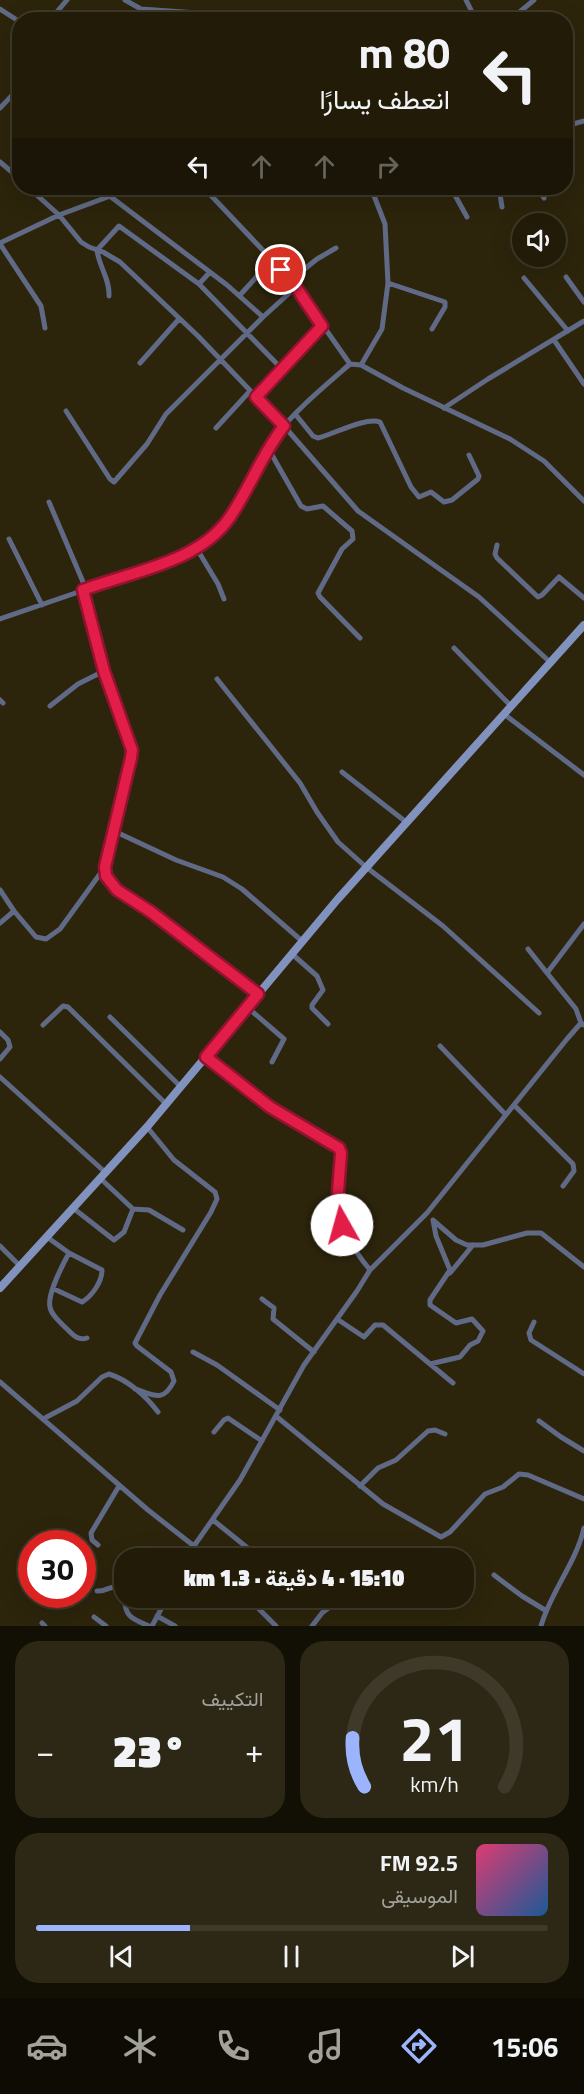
<!DOCTYPE html>
<html lang="ar">
<head>
<meta charset="utf-8">
<style>
  body { margin:0; font-family:"Titillium Web",Vazirmatn,sans-serif; background:#2d2816; color:#f1f3f6; direction:rtl; height:100vh; display:flex; flex-direction:column; font-size:22px; white-space:nowrap }
  * { box-sizing:border-box; margin:0 }
  p { font-size:20px; color:#a2a19c }
  .icon { flex:none; width:33px; height:33px; fill:none; stroke:currentColor; stroke-width:2; stroke-linecap:round; stroke-linejoin:round }
  .map { position:relative; height:1626px; overflow:hidden; direction:ltr }
  .side { display:flex; flex-direction:column; gap:15px; padding:15px; background:#120f04; flex:1 }
  .side>* { flex:none }
  .top-card { position:absolute; left:12px; top:12px; width:561px; height:183px; border-radius:24px; box-shadow:0 6px 24px #0002,0 0 0 2px #3e3929; direction:rtl; background:#211b08; color:#f1f3f6; overflow:hidden }
  .buttons { position:absolute; left:512px; top:213px; display:grid; gap:12px }
  .buttons a { display:grid; place-items:center; width:54px; height:54px; border-radius:50%; background:#211b08; box-shadow:0 6px 24px #0002,0 0 0 2px #3e3929; font-size:30px }
  .speed { position:absolute; left:18px; top:1530px; display:flex; gap:12px; font-size:30px; font-weight:700; text-align:center }
  .speed>* { display:grid; place-content:center; width:78px; height:78px; border-radius:50%; background:#211b08; box-shadow:0 6px 24px #0002,0 0 0 2px #3e3929; line-height:1 }
  .speed .limit { border:9px solid #d22; background:#fff; color:#111 }
  .pin { position:absolute; display:grid; place-items:center; width:51px; height:51px; color:#fff; margin:-26px; border:3px solid #fff; border-radius:50%; box-shadow:0 2px 6px #0007 }
  .me { position:absolute; width:66px; margin:-33px; rotate:353deg; stroke-linejoin:round; filter:drop-shadow(0 0 4px #0008) }
  .turn { display:flex; align-items:center; gap:21px; height:126px; padding:0 24px; font-size:27px }
  .turn .icon { width:78px; height:78px; stroke-width:2.5 }
  .turn b { display:block; font-size:42px; line-height:51px }
  .lanes { display:flex; align-items:center; height:57px; padding:0 24px; background:#0003; justify-content:center; gap:30px; direction:ltr }
  .lanes .off { opacity:.35 }
  .big { font-size:45px; font-weight:800; line-height:1.1 }
  .side .tile { flex:1; display:flex; flex-direction:column; justify-content:center; gap:9px; min-width:0; padding:0 21px; border-radius:24px; background:#2d2816 }
  .side .dial { align-items:center; gap:0 }
  .dial svg { height:156px; overflow:visible; fill:none; stroke:#3e3929; stroke-width:7; stroke-linecap:round; text-anchor:middle }
  .dial text { fill:#f1f3f6; stroke:none }
  .song { display:flex; align-items:center; gap:18px }
  .cover { width:72px; height:72px; border-radius:9px; background:linear-gradient(135deg,hsl(340 70% 55%),hsl(210 70% 35%)) }
  .played { height:6px; border-radius:3px; background:linear-gradient(90deg,#9cb4fd 30%,#3e3929 30%) }
  .keys { display:flex; justify-content:space-around; direction:ltr }
  .heat { display:flex; justify-content:space-between; align-items:center; font-size:33px; direction:ltr }
  .side .tiles { flex:1; display:grid; gap:15px; grid-template-columns:1fr 1fr }
  .tile:last-child { grid-column:span 2 }
  .trip { position:absolute; left:114px; top:1548px; width:360px; height:60px; border-radius:24px; background:#211b08; box-shadow:0 6px 24px #0002,0 0 0 2px #3e3929; font-weight:800; line-height:60px; text-align:center; direction:rtl }
  .tabs { display:flex; height:96px; justify-content:space-around; align-items:center; background:#0d0b03; color:#a2a19c }
  .tabs .icon { width:42px; height:42px }
  .tabs .current { color:#9cb4fd }
  .tabs b { font-size:27px; color:#f1f3f6 }
  .map>svg:first-child { display:block }
</style>
</head>
<body>
<div class="map">
<svg width="584" height="1626" viewBox="0 0 584 1626">
  <rect width="100%" height="100%" fill="#2c240b"/>
  <g fill="none" stroke-linecap="round" stroke-linejoin="round">
    <path stroke="#606a86" stroke-width="5" d="M125,0l16,9 85,6 5,5
      M466,0l10,20
      M0,9l20,13
      M231,18l23,-3 71,1
      M50,20l17,-20
      M510,20l24,-20
      M566,75l6,-5
      M0,108l20,-21
      M566,126l18,-5
      M0,162l20,17
      M29,188l30,27 22,27 8,5 14,5 17,10 78,74 86,90 74,85 121,86 72,66
      M204,188l87,92 59,84 11,1 42,23 107,51 34,22 40,40
      M451,188l16,29
      M474,188l3,5
      M499,188l3,19
      M538,188l6,10
      M111,197l116,88 36,32
      M0,243l59,-28 73,-27
      M0,244l41,62 4,22
      M566,277l18,25
      M524,278l44,53
      M291,280l26,-21 19,-11
      M388,283l57,19v5l-13,22
      M199,284l11,-12
      M240,295l32,-35
      M109,296c1,-17 -10,-29 -12,-46l22,-24 80,58 83,85
      M554,340l30,44
      M140,363l39,-44
      M361,365l21,-36 6,-46 -3,-59 -14,-36
      M256,397l66,-71
      M444,408l44,-29 96,-58
      M66,411l44,68 4,3 33,-38 19,-30 97,-97 33,-30
      M296,415l17,21 5,2c16,-4 47,-21 62,-16l31,65 8,10 12,-5 13,10 8,-2 26,-21 1,-3 -10,-21
      M216,428l34,-37
      M268,448l33,58 6,3 16,-3 29,25 1,8 -11,10 -24,44 2,4 40,41
      M49,502l37,87
      M9,539l33,66
      M497,545l-2,9 2,4 41,39 4,-2 17,-18 25,21
      M197,549l21,35 6,15
      M83,590l21,81 28,79 -1,8 -26,109 1,9 11,14 34,22 107,82
      M0,619l172,-59c17,-7 34,-15 47,-28 25,-27 35,-65 56,-95 18,-25 52,-53 75,-73
      M454,648l57,58
      M217,679l83,104 17,29 21,30 28,25 77,59 96,87
      M0,700l3,3
      M50,706l28,-22 26,-13
      M504,714l80,61
      M342,772l64,50
      M114,831l62,29 47,17 19,12 60,52
      M0,890l14,21
      M0,923l14,-12 22,26 10,2 14,-10 45,-62
      M528,949l19,24
      M292,954l25,22 6,14 -11,15v3l16,16
      M247,1007l37,32 -12,23
      M110,1017l71,70
      M581,1023l-5,-14 -29,-36 37,-49
      M43,1025l20,-19 5,1 98,97
      M0,1032l8,8 2,7 -10,12
      M440,1046l66,69
      M0,1077l106,96
      M514,1105l59,59 1,7 -11,15
      M101,1179l32,30 16,1 34,20
      M73,1208l41,32 10,-8 9,-23
      M434,1221l22,19 11,5h16l44,-12h14l43,34
      M47,1237l22,16c-6,11 -22,42 -19,54 1,8 11,16 17,22 6,6 11,12 20,9
      M0,1246l20,20
      M370,1270l57,-57 140,-174 14,-16 3,2
      M450,1273l23,-28
      M54,1289l28,13c10,-6 20,-20 20,-32l-33,-17
      M262,1299l12,9 -1,11 41,33
      M337,1319l27,18 11,-12h8l70,58
      M534,1322l-5,11 2,7 53,34
      M193,1352l24,13 63,45
      M430,1364l30,-7 10,-12 8,-4 5,-10 -11,-12 -16,4 -26,-18v-5l20,-30 -14,-34 -3,-16
      M0,1382l148,128 46,36 46,-66 64,-115 53,-74 13,-21c-20,-24 -33,-48 -32,-80 1,-13 3,-25 3,-37l-2,-5 -69,-41 -64,-50
      M135,1389c20,6 28,14 39,-8l-3,-9 -34,-26 -2,-3 25,-48 51,-83 6,-13 -2,-7 -41,-32 -27,-33
      M277,1417l106,87 58,33 9,-5 35,-38 18,-7 16,-13 9,1 56,24
      M43,1419l34,-18 25,-24 7,-3c19,6 37,22 49,38
      M539,1421l22,16 23,14
      M214,1432l10,-12 4,-2 34,23
      M360,1486l18,-18 18,-8 32,-29 7,-1 10,4
      M213,1520l47,38
      M98,1545l-6,-5 -1,-7 28,-47
      M188,1558l6,-12 16,12
      M494,1575l28,21 23,14
      M97,1591c9,1 12,-5 20,-4l7,8
      M125,1598c-1,19 8,21 24,28
      M248,1598l28,28
      M157,1616l18,10
      M94,1617l12,9
      M42,1623l3,3
      M152,1626l15,-28
      M312,1626l10,-13 14,-11
      M541,1626c10,-35 35,-63 43,-98"/>
    <path stroke="#8292be" stroke-width="8" d="M0,1288l147,-161 190,-227 247,-275"/>
  </g>
  <g fill="none" stroke-linecap="round" stroke-linejoin="round">
    <defs>
      <path id="route" d="M281,270l15,17 26,39 -66,71 28,29c-22,28 -34,62 -54,91 -31,46 -98,54 -147,73l21,81 28,79 -1,8 -26,109 1,9 11,14 34,22 107,82 -52,63 64,50 69,41 2,5 -3,39 4,33"/>
    </defs>
    <use href="#route" stroke="#92132f" stroke-width="15"/>
    <use href="#route" stroke="#e11d48" stroke-width="10"/>
  </g>
</svg>
<div class="buttons">
<a><svg class="icon" aria-label="sound" viewBox="0 0 24 24"><path d="M4 9h4l5-4v14l-5-4H4zM17 9q2 3 0 6"/></svg></a>
</div>
<div class="speed"><div class="limit">30</div></div>
<div class="pin" style="left:281px;top:270px;background:#d93025"><svg class="icon" aria-label="arrive" viewBox="0 0 24 24"><path d="M6 21V4h12l-3 4 3 4H6"/></svg></div>
<svg class="me" style="left:342px;top:1225px" viewBox="-20 -20 40 40"><circle r="19" fill="#fff"/><path d="M0-13L10 11 0 6-10 11z" fill="#e11d48"/></svg>
<div class="trip">15:10 · 4 دقيقة · 1.3 km</div>
<div class="top-card">
<div class="turn"><svg class="icon" aria-label="left" viewBox="0 0 24 24"><path d="M17 20v-9H6M10 6l-5 5 5 5"/></svg><div><b>80 m</b>انعطف يسارًا</div></div>
<div class="lanes"><svg class="icon" aria-label="left" viewBox="0 0 24 24"><path d="M17 20v-9H6M10 6l-5 5 5 5"/></svg><svg class="icon off" aria-label="ahead" viewBox="0 0 24 24"><path d="M12 20V5M6 11l6-6 6 6"/></svg><svg class="icon off" aria-label="ahead" viewBox="0 0 24 24"><path d="M12 20V5M6 11l6-6 6 6"/></svg><svg class="icon off" aria-label="right" viewBox="0 0 24 24"><path d="M7 20v-9h11M14 6l5 5-5 5"/></svg></div>
</div>
</div>
<section class="side">
<div class="tiles">
<div class="tile dial"><svg viewBox="0 0 100 80">
<path d="M14 69A42 42 0 1 1 86 69"/>
<path d="M14 69A42 42 0 0 1 8 44" stroke="#9cb4fd"/>
<text x="50" y="56" font-size="32" font-weight="700">21</text>
<text x="50" y="72" font-size="11">km/h</text>
</svg></div>
<div class="tile"><p>التكييف</p>
<div class="heat"><a>−</a><b class="big">23°</b><a>+</a></div>
</div>
<div class="tile">
<div class="song"><i class="cover"></i><div><b>92.5 FM</b><p>الموسيقى</p></div></div>
<div class="played"></div>
<div class="keys"><svg class="icon" aria-label="previous" viewBox="0 0 24 24"><path d="M18 5L8 12l10 7zM5 5v14"/></svg><svg class="icon" aria-label="pause" viewBox="0 0 24 24"><path d="M8 5v14M16 5v14"/></svg><svg class="icon" aria-label="next" viewBox="0 0 24 24"><path d="M6 5l10 7-10 7zM19 5v14"/></svg></div>
</div>
</div>
</section>
<nav class="tabs">
<b>15:06</b>
<svg class="icon current" aria-label="directions" viewBox="0 0 24 24"><path d="M12 3l9 9-9 9-9-9zM9 14v-3h6M13 9l2 2-2 2"/></svg>
<svg class="icon" aria-label="music" viewBox="0 0 24 24"><path d="M9 18V5l10-2v13"/><circle cx="6" cy="18" r="3"/><circle cx="16" cy="16" r="3"/></svg>
<svg class="icon" aria-label="phone" viewBox="0 0 24 24"><path d="M5 4h4l2 5-3 2q2 4 5 5l2-3 5 2v4C11 20 4 13 5 4z"/></svg>
<svg class="icon" aria-label="climate" viewBox="0 0 24 24"><path d="M12 3v18M4 7l16 10M4 17L20 7"/></svg>
<svg class="icon" aria-label="car" viewBox="0 0 24 24"><path d="M5 17H2v-5l4-1 3-4h7l3 4 3 1v5h-3M9 17h6M6 11h13"/><circle cx="7" cy="17" r="2"/><circle cx="17" cy="17" r="2"/></svg>
</nav>
</body>
</html>
